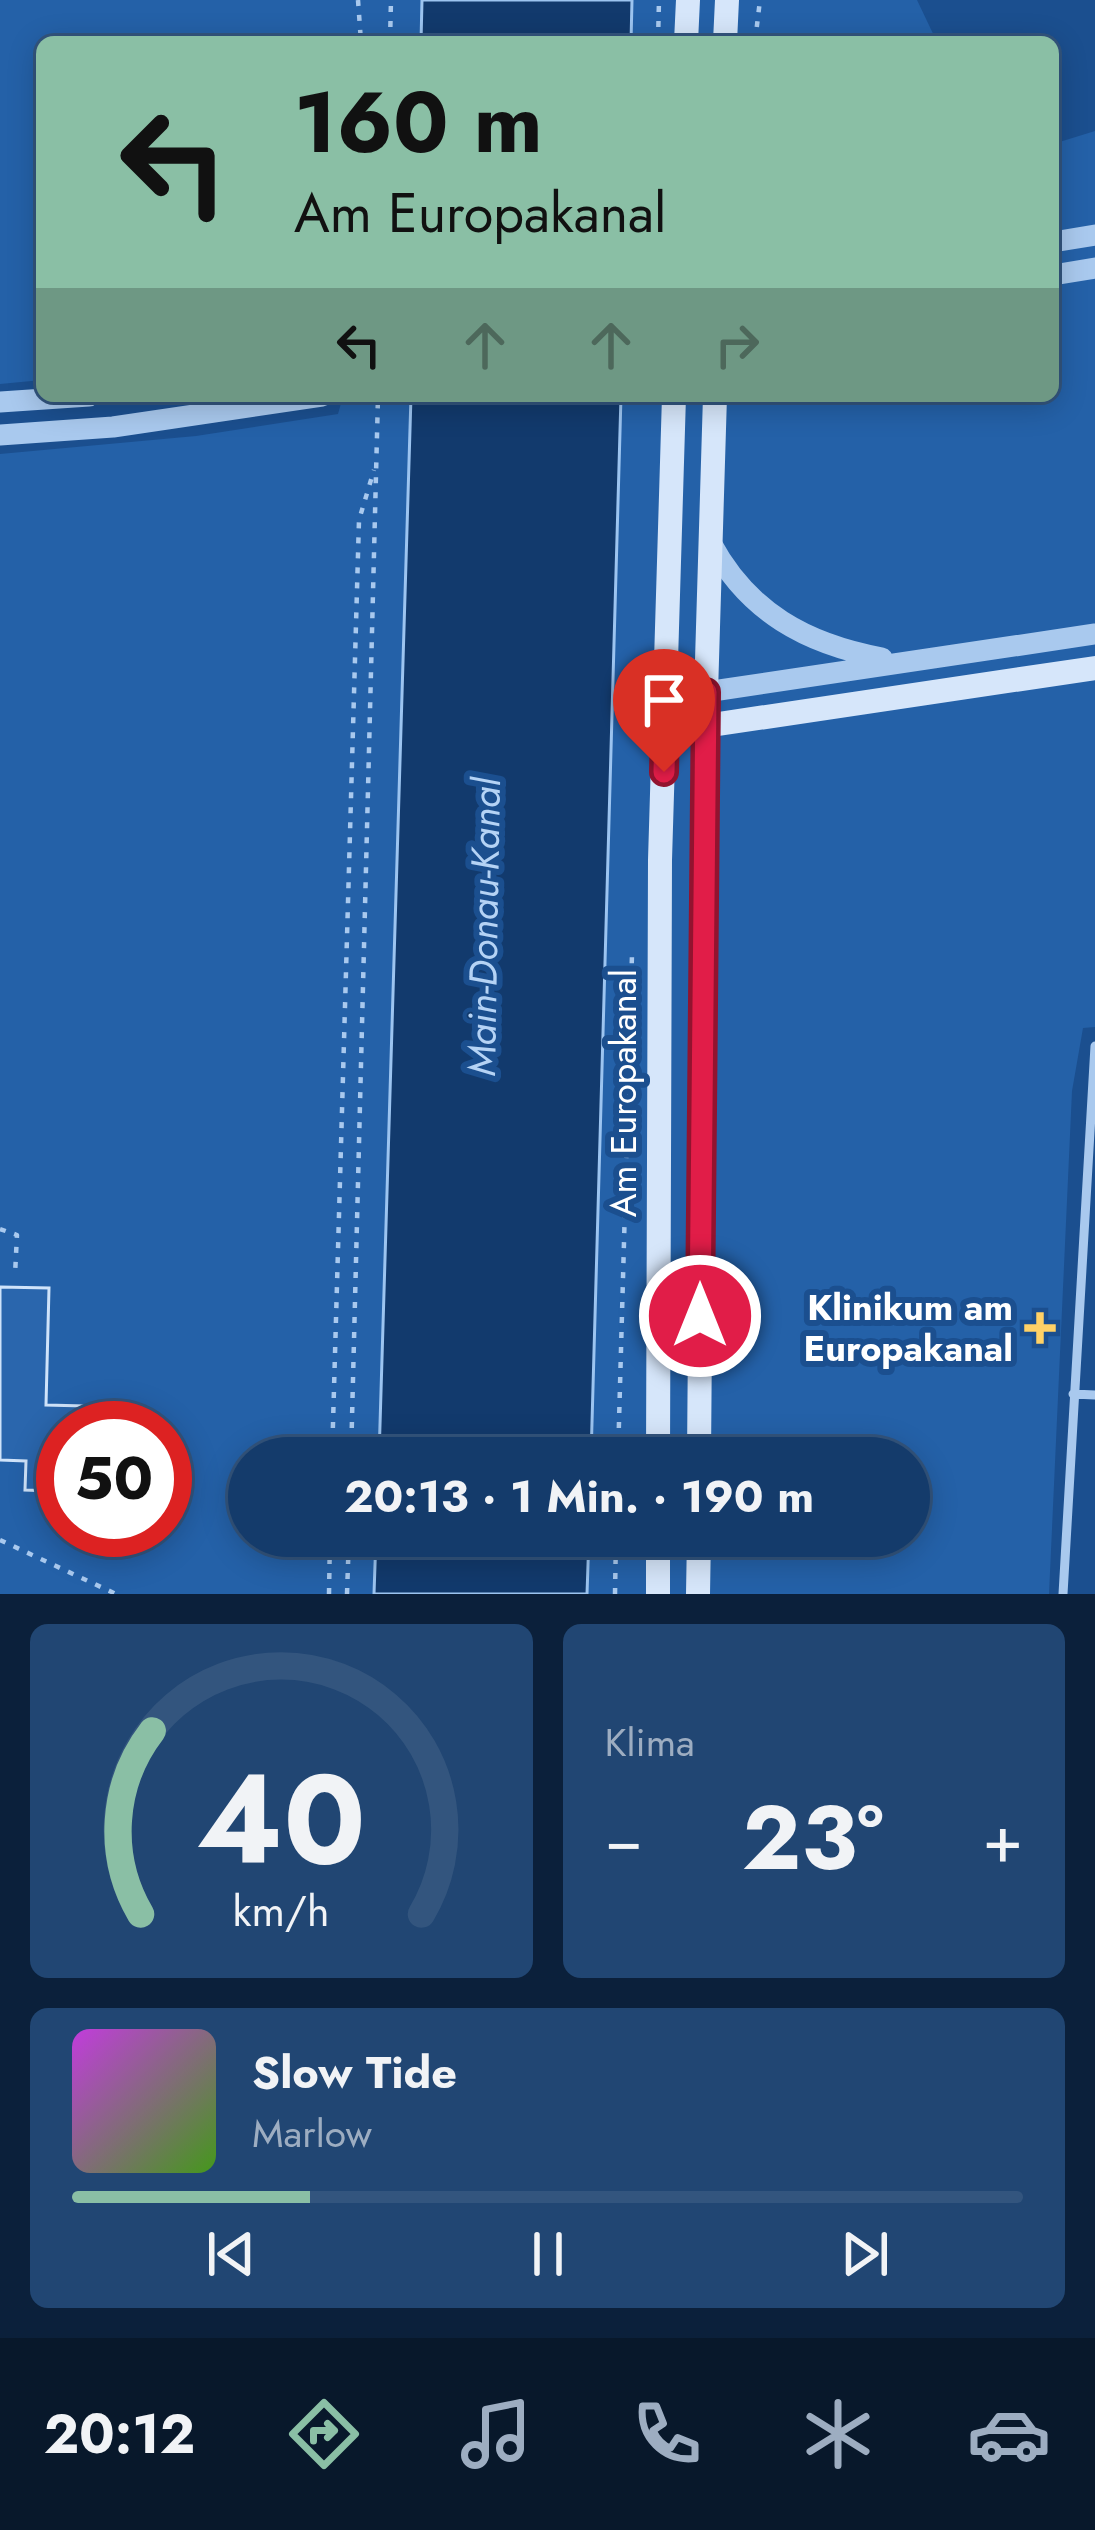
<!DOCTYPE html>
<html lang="de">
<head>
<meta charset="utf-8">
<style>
  body { margin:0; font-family:Jost,sans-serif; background:#214673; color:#f1f3f6; height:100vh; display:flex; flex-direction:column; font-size:45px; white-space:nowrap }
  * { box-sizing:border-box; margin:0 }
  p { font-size:39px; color:#9dadc1 }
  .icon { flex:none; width:66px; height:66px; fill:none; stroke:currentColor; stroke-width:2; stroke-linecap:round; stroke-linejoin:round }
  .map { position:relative; height:1594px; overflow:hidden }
  .side { display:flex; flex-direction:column; gap:30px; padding:30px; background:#0b203b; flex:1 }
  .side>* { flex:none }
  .top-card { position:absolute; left:36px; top:36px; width:1023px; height:366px; border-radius:18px; box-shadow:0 6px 30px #0003,0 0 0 3px #33557e; background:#8abfa5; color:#111; overflow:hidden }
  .speed { position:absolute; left:36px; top:1401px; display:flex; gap:24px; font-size:60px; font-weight:700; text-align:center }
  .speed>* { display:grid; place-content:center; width:156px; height:156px; border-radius:50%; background:#143b6b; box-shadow:0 6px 30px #0003,0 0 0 3px #33557e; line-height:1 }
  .speed .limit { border:18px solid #d22; background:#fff; color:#111 }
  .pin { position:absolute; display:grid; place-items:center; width:102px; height:102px; color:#fff; margin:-123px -51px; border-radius:50% 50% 50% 0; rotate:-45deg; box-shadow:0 0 12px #0007 }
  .pin .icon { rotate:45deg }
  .me { position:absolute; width:132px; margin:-66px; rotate:0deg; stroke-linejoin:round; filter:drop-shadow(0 0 9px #0008) }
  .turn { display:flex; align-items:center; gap:42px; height:252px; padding:0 60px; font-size:54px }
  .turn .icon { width:156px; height:156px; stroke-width:2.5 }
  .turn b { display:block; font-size:84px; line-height:102px }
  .lanes { display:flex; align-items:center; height:114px; padding:0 60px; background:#0003; justify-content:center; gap:60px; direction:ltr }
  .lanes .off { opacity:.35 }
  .big { font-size:90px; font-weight:700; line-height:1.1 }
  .side .tile { flex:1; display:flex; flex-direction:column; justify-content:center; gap:18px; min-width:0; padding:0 42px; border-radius:18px; background:#214673 }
  .side .dial { align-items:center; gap:0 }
  .dial svg { height:312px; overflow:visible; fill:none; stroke:#33557e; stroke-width:7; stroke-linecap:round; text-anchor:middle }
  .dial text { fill:#f1f3f6; stroke:none }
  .song { display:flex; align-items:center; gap:36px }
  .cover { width:144px; height:144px; border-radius:18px; background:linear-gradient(135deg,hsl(290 70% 55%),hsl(100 70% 35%)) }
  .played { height:12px; border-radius:6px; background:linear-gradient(90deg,#8abfa5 25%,#33557e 25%) }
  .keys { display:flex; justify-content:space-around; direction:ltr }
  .heat { display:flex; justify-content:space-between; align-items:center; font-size:66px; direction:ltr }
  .side .tiles { flex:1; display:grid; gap:30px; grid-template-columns:1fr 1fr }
  .tile:last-child { grid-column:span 2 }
  .trip { position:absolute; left:228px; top:1437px; width:702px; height:120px; border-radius:60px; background:#143b6b; box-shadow:0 6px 30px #0003,0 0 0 3px #33557e; font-weight:700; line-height:120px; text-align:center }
  .menu { display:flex; height:192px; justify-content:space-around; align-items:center; background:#08182b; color:#9dadc1 }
  .menu .icon { width:84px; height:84px }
  .menu .selected { color:#8abfa5 }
  .menu b { font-size:54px; color:#f1f3f6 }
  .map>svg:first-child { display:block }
</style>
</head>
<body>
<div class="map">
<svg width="1095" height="1594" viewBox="0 0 1095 1594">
  <rect width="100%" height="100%" fill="#1b4f8f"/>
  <path fill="#2461a8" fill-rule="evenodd" d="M0,0h422l-1,42h-379v338l-42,4z
    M632,0h285l20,42h-306z
    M1095,131v896l-12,1 -11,63 -23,503h-462l2,-58h320v-78h-318l30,-1062h432v-252z
    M343,396h68l-32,1062h-130v78h127l-2,58h-374v-1140l196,-18 142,-22zM63,1428h102v102h-102z"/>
  <path fill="#123a6d" stroke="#9cc4f0" stroke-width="3" d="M422,0h210l-1,42h-210z
    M411,396h210l-30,1062h-212z
    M376,1536h213l-2,58h-213z"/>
  <path fill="#2a66ad" stroke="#cfe3fa" stroke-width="3" d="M0,1287l49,1 -3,117 79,2 -1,21h-61v79l-10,-1v-15l-28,-1 1,-29 -26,-1z"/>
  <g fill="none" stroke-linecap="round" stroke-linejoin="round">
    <path stroke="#a9c9ee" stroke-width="4.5" stroke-dasharray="6 9" stroke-linecap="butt" d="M358,0l3,42
      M390,42l1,-42
      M658,42l1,-42
      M755,42l5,-42
      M0,1229l17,6 -2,40
      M332,1458l27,-938 15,-50
      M351,1458l27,-1062
      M618,1458l14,-504
      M0,1540l116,54
      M329,1594l1,-58
      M347,1594l2,-58
      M615,1594l1,-58"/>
    <path stroke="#a9c9ee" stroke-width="9" d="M1073,1394l22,1
      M1063,1594l32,-548"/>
    <path stroke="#a9c9ee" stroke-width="21" d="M1053,242l42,-7
      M1053,275l42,-7
      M0,402l89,-6
      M0,435l113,-8 209,-31
      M711,543c37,69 95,101 171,115
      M706,692l389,-58"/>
    <path stroke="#d6e6fa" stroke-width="24" d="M686,42l2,-42
      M725,42l2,-42
      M705,726l390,-58
      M658,1458l2,-598 14,-464
      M699,1458l6,-732 10,-330
      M658,1536v58
      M698,1594l1,-58"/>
  </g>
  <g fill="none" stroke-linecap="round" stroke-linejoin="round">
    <defs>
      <path id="route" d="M664,772l1,-43 41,-37 -6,624"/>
    </defs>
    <use href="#route" stroke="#92132f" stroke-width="30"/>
    <use href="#route" stroke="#e11d48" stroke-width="21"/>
  </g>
  <path fill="#ffd166" stroke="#1b4f8f" stroke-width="4.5" d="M1034 1310h12v12h12v12h-12v12h-12v-12h-12v-12h12z"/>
  <g text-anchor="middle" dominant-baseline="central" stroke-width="12" stroke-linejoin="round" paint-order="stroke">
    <g font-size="36" fill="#fff" stroke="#1b4f8f">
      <text transform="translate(623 1093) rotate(-90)">Am Europakanal</text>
    </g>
    <g font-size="36" font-weight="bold" fill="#fff" stroke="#1b4f8f" text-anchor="end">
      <text x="1013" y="1307">Klinikum am<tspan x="1013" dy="41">Europakanal</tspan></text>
    </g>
    <g font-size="39" font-style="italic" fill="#b5d3f5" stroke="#1b4f8f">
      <text transform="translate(484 927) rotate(-89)">Main-Donau-Kanal</text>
    </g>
  </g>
</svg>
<div class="speed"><div class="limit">50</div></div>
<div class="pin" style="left:664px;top:772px;background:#d93025"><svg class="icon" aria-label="arrive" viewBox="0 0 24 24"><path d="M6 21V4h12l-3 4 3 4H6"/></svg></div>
<svg class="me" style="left:700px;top:1316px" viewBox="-20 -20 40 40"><circle r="17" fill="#e11d48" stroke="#fff" stroke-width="3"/><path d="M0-11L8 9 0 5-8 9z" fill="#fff"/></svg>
<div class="trip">20:13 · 1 Min. · 190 m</div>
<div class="top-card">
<div class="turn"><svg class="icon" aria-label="left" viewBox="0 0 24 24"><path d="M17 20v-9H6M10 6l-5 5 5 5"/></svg><div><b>160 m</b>Am Europakanal</div></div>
<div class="lanes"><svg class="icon" aria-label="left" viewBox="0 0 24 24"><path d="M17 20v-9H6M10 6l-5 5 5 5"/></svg><svg class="icon off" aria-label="ahead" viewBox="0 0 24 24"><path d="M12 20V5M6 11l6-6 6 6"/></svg><svg class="icon off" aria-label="ahead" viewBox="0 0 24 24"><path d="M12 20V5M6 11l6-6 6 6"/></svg><svg class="icon off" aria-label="right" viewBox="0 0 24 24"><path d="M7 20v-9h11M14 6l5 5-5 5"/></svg></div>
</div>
</div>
<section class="side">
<div class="tiles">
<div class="tile dial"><svg viewBox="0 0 100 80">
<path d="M14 69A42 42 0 1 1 86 69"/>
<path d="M14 69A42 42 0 0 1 17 22" stroke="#8abfa5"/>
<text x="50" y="56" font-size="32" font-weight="700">40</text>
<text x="50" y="72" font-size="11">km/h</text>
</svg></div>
<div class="tile"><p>Klima</p>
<div class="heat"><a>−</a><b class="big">23°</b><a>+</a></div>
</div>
<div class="tile">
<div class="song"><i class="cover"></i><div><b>Slow Tide</b><p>Marlow</p></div></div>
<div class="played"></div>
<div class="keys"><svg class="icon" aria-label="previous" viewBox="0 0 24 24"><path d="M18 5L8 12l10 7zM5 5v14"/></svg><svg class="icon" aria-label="pause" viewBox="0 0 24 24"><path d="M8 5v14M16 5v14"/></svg><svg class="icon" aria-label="next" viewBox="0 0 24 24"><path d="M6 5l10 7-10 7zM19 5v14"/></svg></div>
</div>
</div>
</section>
<nav class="menu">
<b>20:12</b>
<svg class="icon selected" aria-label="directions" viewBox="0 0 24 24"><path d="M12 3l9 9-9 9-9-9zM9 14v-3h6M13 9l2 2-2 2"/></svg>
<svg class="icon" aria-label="music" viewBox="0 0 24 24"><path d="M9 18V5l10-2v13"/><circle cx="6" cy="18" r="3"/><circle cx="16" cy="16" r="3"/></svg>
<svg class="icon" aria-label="phone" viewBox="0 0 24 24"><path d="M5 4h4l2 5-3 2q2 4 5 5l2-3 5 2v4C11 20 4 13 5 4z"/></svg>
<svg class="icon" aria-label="climate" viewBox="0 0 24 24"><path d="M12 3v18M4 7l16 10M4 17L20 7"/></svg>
<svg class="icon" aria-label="car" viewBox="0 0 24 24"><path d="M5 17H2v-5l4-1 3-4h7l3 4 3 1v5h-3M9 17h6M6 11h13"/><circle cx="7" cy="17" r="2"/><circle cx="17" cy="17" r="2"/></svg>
</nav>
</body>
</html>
